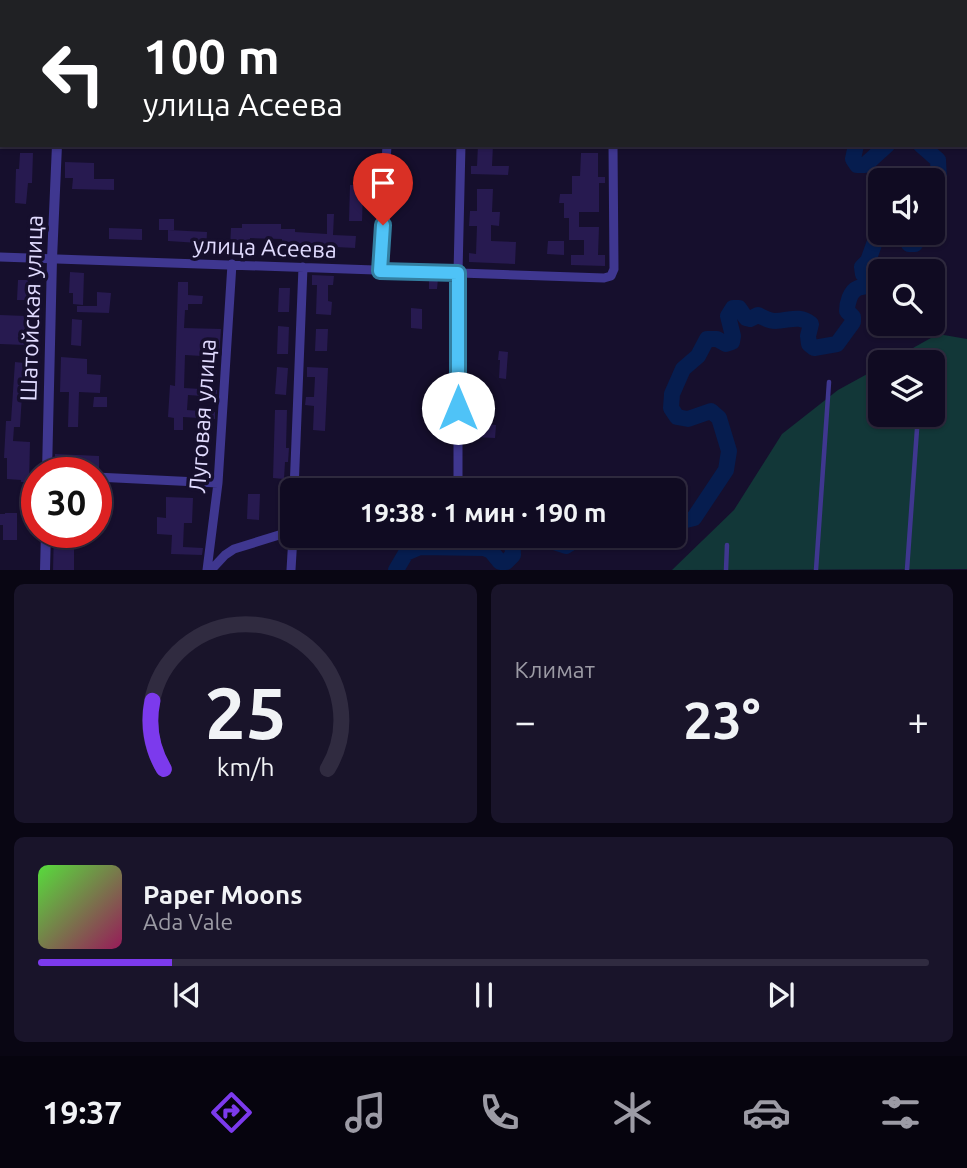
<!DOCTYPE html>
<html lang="ru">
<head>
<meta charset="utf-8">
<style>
  body { margin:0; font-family:Ubuntu,sans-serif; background:#19142a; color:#f1f3f6; height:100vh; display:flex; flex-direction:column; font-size:26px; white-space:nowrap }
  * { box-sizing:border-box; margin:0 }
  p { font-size:23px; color:#9c9ba5 }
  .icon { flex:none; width:38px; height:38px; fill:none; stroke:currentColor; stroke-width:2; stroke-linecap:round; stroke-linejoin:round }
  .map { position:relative; height:570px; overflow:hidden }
  .side { display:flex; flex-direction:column; gap:14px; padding:14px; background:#090613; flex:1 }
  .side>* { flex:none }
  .top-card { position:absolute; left:0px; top:0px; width:968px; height:147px; box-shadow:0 2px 5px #0004,0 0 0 2px #302b40; background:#202124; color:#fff; overflow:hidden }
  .controls { position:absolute; left:868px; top:168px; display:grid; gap:14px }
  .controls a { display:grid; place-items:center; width:77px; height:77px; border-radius:10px; background:#100b22; box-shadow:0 2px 5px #0004,0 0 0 2px #302b40; font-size:35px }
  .speed { position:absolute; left:21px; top:457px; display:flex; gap:14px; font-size:35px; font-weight:700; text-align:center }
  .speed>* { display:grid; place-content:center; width:91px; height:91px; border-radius:50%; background:#100b22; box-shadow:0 2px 5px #0004,0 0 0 2px #302b40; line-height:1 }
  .speed .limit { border:10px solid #d22; background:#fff; color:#111 }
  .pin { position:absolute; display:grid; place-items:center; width:60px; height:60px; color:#fff; margin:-72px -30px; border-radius:50% 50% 50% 0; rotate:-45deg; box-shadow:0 0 7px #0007 }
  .pin .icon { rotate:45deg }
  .me { position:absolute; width:77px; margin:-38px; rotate:0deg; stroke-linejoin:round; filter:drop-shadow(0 0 5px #0008) }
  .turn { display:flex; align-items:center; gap:24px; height:147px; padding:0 28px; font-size:32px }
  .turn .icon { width:91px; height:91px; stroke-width:2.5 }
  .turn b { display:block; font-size:49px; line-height:60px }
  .big { font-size:52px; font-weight:700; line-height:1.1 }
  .side .widget { flex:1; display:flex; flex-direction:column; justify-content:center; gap:10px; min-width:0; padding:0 24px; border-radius:10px; background:#19142a }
  .side .dial { align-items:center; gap:0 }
  .dial svg { height:182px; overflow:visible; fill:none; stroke:#302b40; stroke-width:7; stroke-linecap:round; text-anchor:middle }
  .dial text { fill:#f1f3f6; stroke:none }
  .song { display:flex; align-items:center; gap:21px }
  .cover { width:84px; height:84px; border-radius:10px; background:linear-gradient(135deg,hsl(110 70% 55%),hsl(330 70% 35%)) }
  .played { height:7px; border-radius:4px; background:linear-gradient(90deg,#7c3aed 15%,#302b40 15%) }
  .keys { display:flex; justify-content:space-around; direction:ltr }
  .heat { display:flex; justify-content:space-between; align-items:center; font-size:38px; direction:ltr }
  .side .tiles { flex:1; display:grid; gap:14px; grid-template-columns:1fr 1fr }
  .widget:last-child { grid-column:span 2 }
  .trip { position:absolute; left:280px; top:478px; width:406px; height:70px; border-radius:10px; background:#100b22; box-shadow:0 2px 5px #0004,0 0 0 2px #302b40; font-weight:700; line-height:70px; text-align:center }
  .tabs { display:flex; height:112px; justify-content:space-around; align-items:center; background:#06040e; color:#9c9ba5 }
  .tabs .icon { width:49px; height:49px }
  .tabs .on { color:#7c3aed }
  .tabs b { font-size:32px; color:#f1f3f6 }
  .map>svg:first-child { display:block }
</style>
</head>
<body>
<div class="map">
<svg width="967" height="570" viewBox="0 0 967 570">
  <rect width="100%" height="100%" fill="#160f2d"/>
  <path fill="#123738" d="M938,334l29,5v230l-295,1 62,-60 48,-76 56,-44 42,-23v48h53v-53h-45z"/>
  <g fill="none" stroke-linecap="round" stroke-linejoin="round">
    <path stroke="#061d4f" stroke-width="16" d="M815,2l1,-2
      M856,145l-3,14 4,6h8l22,-20
      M921,145l17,15 1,20 -6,20
      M902,233l7,11h6l7,-11
      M674,515l12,5 8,-2 32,-48 3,-19 -10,-33 -8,-7 -23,8 -11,-2 -6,-9 1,-14 11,-25 15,-13 9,-17h10l9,5 6,-2 1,-6 -5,-20 5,-8h6l7,10 4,1 8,-4c6,3 11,6 17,6 14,0 24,-7 36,3l-3,12 1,8 5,4 23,-4 16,-22v-5l-6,-6c0,-7 3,-20 11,-23 3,-1 7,-1 10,-3l1,-5 -6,-6 -1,-7 6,-6 9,-25 6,-3
      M547,536l4,5 15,5 16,-10
      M396,570l10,-17 14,-6 64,1 7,3 9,11h6l7,-7 -1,-19"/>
  </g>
  <path fill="#271a50" d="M478,145h15l-1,21h17l-1,9 -37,-1v-8h6z
    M20,153h13l-1,30h-4l-2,21 -11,-1 1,-34h3z
    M581,153h17v24h7v6h-6v29h-20v15h20l-1,28h7v11l-34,-1v-10h13v-15h-15v-22h-5v-15h-5l1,-9h12v-18h8z
    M65,162l29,1v16h20v11l-42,-1 1,-11h-8z
    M350,185h22v8h-9l-1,28h-13z
    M477,189h16l-1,23h8l-1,14 -8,-1v16l25,1 -1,22 -46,-2v-9l7,1 1,-28h-8l1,-15h7z
    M327,214h7l-1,21 23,1 -1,12 -19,-1v11l-9,-1v-10l-45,-2v-6l-32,-1v17h-29v-7h9l1,-20h11v-4h39v5h14v3l32,2z
    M159,219h15v11h-15z
    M109,228l33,1v11l-33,-1z
    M168,230l39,2 -1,22h-7v-11l-31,-2z
    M548,241h16v14l-17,-1z
    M70,272l14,1 -1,32 -10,-1v-11h-4z
    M312,275l22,1 -1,9h-5v16l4,1 -1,13 -15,-1 1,-29h-5z
    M424,279h14l-1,10h-8v-8h-5z
    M18,280h10l-1,20h-10z
    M178,282h10v13l15,1 -1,8h-14v6h-3l-1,18 37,1 -2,28 -34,-2 -1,33 33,2v7l-29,-2 -1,15 28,2v7l-32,-2v13h-9v-12l-6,-1 2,-32 5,1z
    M279,288h11l-1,24h-11z
    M97,292l14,1 -2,20 -32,-1v-6h20z
    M411,308l11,1v20l-11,-1z
    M0,315l26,1 -1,29 -25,-1z
    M72,319l10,1 -1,26 -10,-1z
    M278,326l11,1 -1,27h-11z
    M316,329h12l-1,22h-12z
    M499,351l9,1 -2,27 -7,-1 1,-18h-2z
    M61,357l26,2v15l14,1 -1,18 -21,-1 -1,35h-10l1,-35h-9z
    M15,362l9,1 -4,64h-6l-1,14 17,1 -1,40h-8v-2l-14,-1v-21h-3l2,-37h5z
    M277,367l11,1 -2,27 -11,-1z
    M307,367l21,1 -3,63 -12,-1 1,-24 -9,-1 1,-8h8l1,-20h-8z
    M94,397h13v10h-14z
    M275,410h12l-1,38h3l-1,14h-3l-1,17 -11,-1z
    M475,423l21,2 -1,13 -21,-1z
    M55,454l44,2v14l-10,2v-3h-17v3h-17z
    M311,482h12l-1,8h-11z
    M248,494h12l-1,26 -12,-1z
    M166,497l27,1 -1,25h-8l-1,24 20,1 -1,7 -31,-1 1,-19 -15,-1v-17l9,1z
    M5,513h12v27h-14v-15h-3v-11h5z
    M54,532h20v38h-21z"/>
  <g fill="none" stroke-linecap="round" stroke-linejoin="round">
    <path stroke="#3f3790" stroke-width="4.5" d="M922,362v-4
      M726,570l1,-25
      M816,570l13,-188
      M907,570l11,-155"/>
    <path stroke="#3f3790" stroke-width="9" d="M645,0v2
      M63,2v-2
      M223,2v-2
      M395,2l1,-2
      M0,11h2
      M0,257l604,21 7,-2 3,-7 -1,-124
      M380,270l7,-125
      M96,477l122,6
      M294,490l9,-223
      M458,490v-217l3,-128
      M207,570l11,-87 14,-219
      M211,570l14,-15 9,-6 58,-18
      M291,570l2,-34"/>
    <path stroke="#3f3790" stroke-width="10" d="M47,472l5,-213 5,-114
      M45,570l1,-38"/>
  </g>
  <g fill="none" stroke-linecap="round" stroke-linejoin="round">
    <defs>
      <path id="route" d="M383,225l-3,46 78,2v135"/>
    </defs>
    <use href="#route" stroke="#337fa1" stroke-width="18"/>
    <use href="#route" stroke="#4fc3f7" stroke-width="12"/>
  </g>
  <g text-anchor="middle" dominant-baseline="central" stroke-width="7" stroke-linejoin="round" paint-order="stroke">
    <g font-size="23" fill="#e1dbff" stroke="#160f2d">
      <text transform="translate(265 247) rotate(2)">улица Асеева</text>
      <text transform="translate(31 308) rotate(-88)">Шатойская улица</text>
      <text transform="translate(202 416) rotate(-86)">Луговая улица</text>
    </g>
  </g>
</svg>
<div class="controls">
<a><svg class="icon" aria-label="sound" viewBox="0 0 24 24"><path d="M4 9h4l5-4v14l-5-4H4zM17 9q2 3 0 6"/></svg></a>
<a><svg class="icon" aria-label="search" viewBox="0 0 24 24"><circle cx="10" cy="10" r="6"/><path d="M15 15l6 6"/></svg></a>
<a><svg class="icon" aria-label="layers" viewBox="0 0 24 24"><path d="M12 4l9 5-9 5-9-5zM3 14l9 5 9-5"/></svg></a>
</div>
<div class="speed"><div class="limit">30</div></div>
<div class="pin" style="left:383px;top:225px;background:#d93025"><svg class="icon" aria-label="arrive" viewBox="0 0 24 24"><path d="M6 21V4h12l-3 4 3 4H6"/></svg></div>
<svg class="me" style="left:458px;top:408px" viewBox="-20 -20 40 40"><circle r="19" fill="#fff"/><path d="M0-13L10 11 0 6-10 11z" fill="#4fc3f7"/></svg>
<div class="trip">19:38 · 1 мин · 190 m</div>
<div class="top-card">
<div class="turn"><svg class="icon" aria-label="left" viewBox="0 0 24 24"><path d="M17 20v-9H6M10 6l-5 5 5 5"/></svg><div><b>100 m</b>улица Асеева</div></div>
</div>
</div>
<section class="side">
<div class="tiles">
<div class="widget dial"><svg viewBox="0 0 100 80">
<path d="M14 69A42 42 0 1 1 86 69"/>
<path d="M14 69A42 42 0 0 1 9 39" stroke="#7c3aed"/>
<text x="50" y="56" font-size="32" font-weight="700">25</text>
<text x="50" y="72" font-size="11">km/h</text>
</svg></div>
<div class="widget"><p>Климат</p>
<div class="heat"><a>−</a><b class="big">23°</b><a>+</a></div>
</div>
<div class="widget">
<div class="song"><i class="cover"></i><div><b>Paper Moons</b><p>Ada Vale</p></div></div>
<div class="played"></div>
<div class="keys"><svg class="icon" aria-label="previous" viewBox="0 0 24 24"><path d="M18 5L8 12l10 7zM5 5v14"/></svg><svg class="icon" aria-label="pause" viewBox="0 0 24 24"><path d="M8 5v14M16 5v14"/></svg><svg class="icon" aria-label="next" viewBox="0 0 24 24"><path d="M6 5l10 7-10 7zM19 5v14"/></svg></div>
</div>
</div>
</section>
<nav class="tabs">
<b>19:37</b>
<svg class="icon on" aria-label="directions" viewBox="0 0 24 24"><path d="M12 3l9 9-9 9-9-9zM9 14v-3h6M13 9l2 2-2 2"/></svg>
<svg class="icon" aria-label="music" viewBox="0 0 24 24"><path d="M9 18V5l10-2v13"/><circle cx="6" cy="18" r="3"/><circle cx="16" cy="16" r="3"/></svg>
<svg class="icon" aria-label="phone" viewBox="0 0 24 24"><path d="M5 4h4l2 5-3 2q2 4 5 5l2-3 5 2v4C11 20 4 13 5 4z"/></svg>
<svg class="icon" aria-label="climate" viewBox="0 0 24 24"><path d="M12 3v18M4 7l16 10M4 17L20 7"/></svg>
<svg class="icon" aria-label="car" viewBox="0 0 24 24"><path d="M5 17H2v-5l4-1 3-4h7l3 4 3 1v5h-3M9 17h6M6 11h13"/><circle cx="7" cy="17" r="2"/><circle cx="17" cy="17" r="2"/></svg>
<svg class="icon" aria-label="filters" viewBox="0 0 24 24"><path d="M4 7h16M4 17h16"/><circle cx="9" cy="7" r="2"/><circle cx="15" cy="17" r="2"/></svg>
</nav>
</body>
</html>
